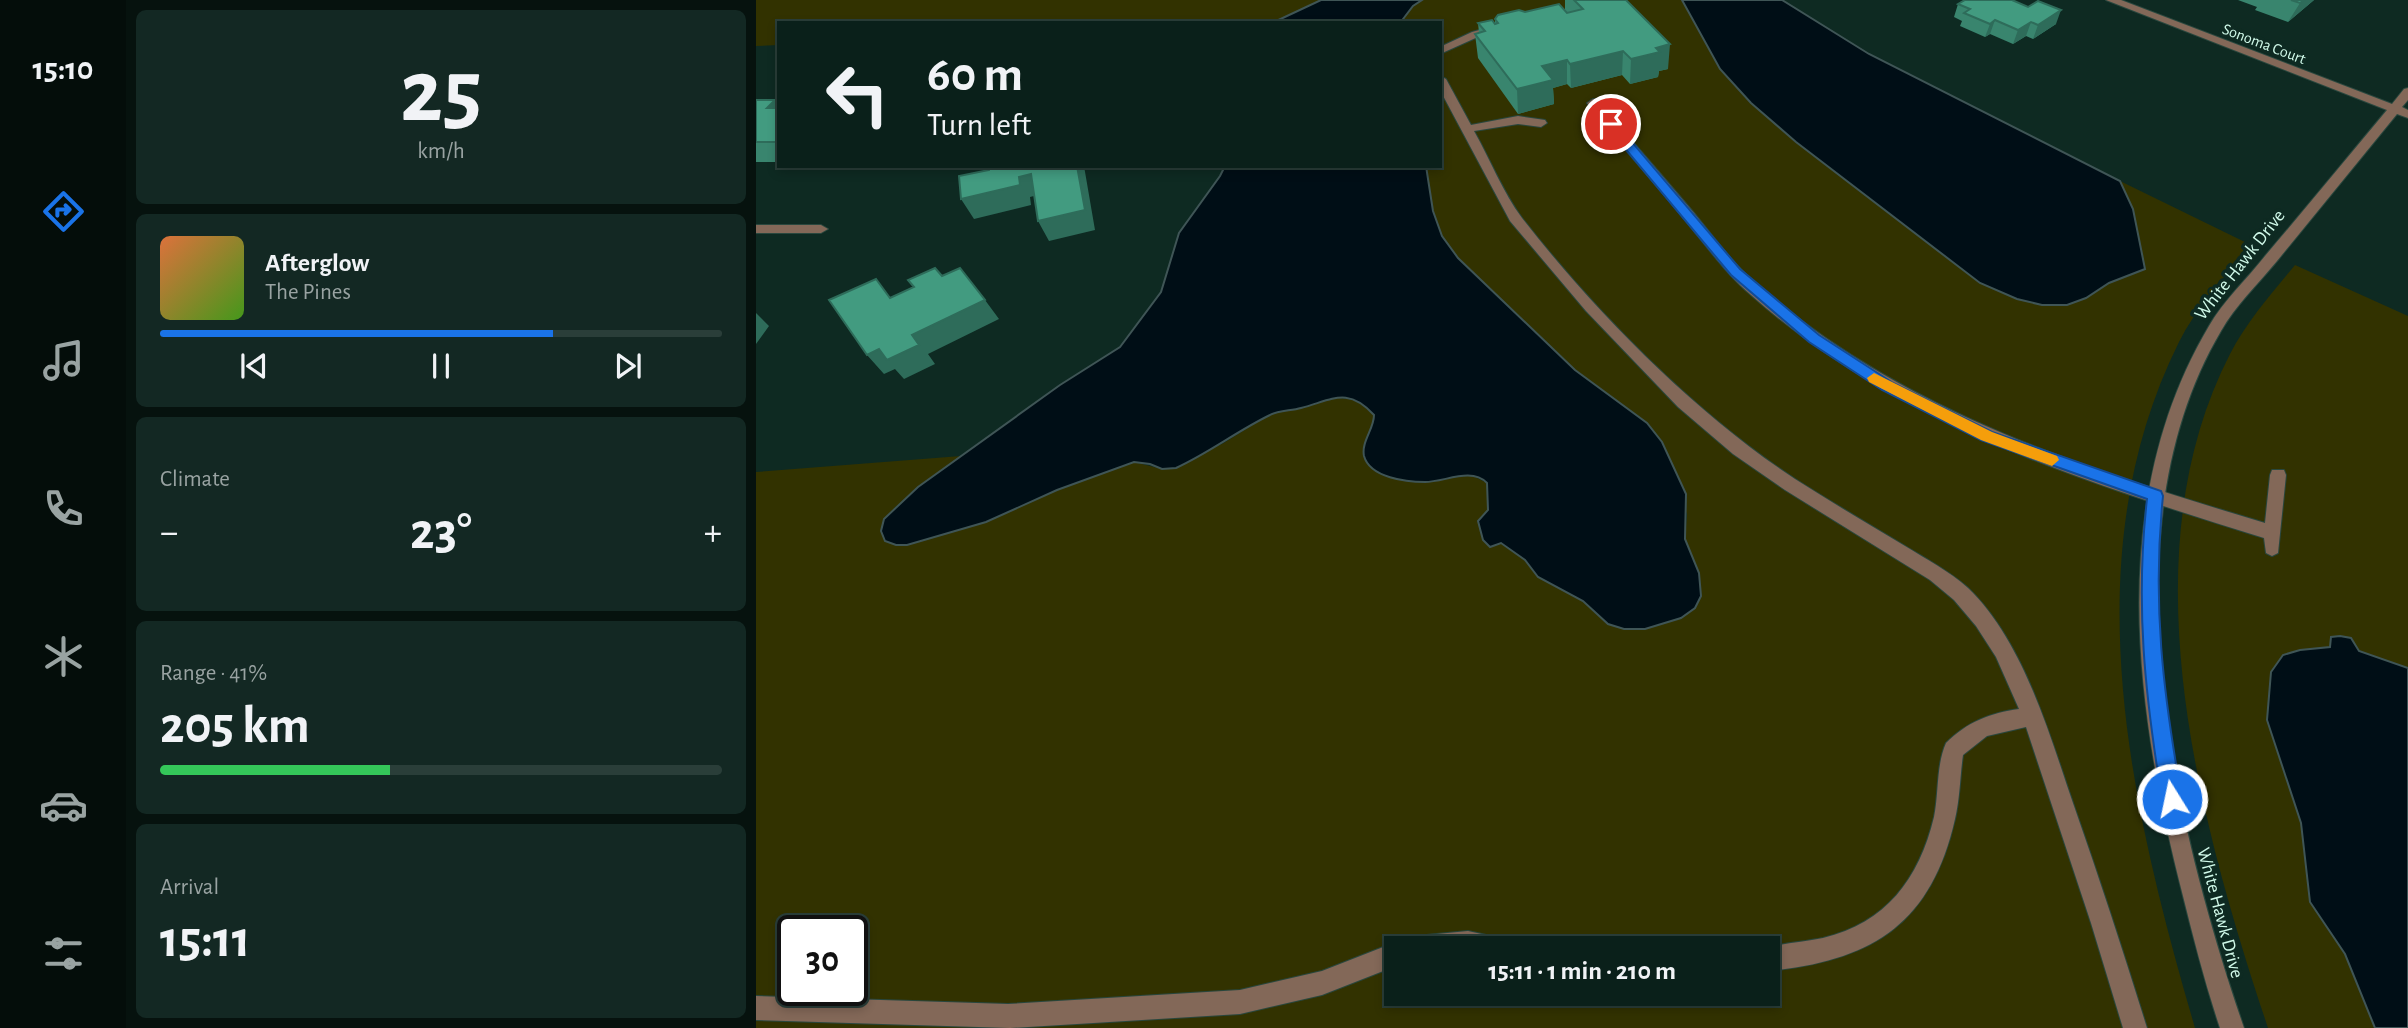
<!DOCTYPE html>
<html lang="en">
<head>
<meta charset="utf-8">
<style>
  body { margin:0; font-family:"Alegreya Sans",sans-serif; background:#132823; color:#f1f3f6; height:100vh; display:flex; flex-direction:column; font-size:26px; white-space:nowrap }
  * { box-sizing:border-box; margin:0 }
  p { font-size:23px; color:#99a3a2 }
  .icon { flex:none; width:38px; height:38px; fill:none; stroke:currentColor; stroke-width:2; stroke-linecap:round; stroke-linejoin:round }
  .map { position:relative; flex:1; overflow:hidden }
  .panel { display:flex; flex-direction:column; gap:10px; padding:10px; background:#06120e; width:630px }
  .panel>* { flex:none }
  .banner { position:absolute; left:21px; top:21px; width:665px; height:147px; border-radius:0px; box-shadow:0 4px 10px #0003,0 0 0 2px #2a3e39; background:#0a201a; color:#f1f3f6; overflow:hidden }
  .speed { position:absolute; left:21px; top:915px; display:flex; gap:14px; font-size:35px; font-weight:700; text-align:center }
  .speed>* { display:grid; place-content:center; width:91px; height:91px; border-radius:50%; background:#0a201a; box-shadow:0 4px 10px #0003,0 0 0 2px #2a3e39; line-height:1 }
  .speed .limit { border:4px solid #111; border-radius:10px; background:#fff; color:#111 }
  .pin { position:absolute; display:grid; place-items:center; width:60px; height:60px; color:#fff; margin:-30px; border:4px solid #fff; border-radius:50%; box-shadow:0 2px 7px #0007 }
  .me { position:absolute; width:77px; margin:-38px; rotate:350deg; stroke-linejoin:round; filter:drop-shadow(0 0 5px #0008) }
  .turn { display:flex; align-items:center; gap:24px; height:147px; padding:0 35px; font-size:32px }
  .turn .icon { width:91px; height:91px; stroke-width:2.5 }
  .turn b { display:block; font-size:49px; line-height:60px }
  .big { font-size:52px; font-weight:600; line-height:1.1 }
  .panel .card { flex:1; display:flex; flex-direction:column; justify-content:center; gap:10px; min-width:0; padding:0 24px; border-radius:10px; background:#132823 }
  .panel .dial { align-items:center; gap:0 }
  .dial b { font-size:91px; line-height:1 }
  .song { display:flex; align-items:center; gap:21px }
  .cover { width:84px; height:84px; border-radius:10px; background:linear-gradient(135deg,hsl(20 70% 55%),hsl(100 70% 35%)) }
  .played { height:7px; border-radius:4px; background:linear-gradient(90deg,#1a73e8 70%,#2a3e39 70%) }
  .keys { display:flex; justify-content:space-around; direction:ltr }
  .heat { display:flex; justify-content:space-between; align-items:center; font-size:38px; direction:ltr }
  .charge { height:10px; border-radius:5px; background:linear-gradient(90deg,#34c759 41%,#2a3e39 0) }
  .trip { position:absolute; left:628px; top:936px; width:396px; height:70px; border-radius:0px; background:#0a201a; box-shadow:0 4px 10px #0003,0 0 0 2px #2a3e39; font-weight:600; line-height:70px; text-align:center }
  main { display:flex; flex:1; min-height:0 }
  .menu { display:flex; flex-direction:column; width:126px; justify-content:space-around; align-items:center; background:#040d0a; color:#99a3a2 }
  .menu .icon { width:49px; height:49px }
  .menu .active { color:#1a73e8 }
  .menu b { font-size:32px; color:#f1f3f6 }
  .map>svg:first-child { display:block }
</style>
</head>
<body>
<main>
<nav class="menu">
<b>15:10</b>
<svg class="icon active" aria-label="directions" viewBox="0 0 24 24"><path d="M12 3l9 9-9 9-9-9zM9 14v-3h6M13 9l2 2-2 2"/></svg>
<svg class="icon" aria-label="music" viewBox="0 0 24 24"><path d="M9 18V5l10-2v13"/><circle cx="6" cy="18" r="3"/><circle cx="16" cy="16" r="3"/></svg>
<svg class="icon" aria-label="phone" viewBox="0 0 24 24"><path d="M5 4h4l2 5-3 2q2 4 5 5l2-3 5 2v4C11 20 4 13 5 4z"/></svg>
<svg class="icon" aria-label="climate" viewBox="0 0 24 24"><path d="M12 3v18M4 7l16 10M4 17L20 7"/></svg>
<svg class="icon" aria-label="car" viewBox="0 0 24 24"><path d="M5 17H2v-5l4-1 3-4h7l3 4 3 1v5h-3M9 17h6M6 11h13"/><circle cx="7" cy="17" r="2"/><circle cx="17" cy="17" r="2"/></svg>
<svg class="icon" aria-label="filters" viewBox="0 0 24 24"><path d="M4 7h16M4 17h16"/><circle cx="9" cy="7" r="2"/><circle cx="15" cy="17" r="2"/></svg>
</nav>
<section class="panel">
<div class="card dial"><b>25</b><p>km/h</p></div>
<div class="card">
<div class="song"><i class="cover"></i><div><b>Afterglow</b><p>The Pines</p></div></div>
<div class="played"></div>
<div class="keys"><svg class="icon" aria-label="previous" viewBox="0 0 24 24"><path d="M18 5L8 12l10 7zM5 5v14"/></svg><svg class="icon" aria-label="pause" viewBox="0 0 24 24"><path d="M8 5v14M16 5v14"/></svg><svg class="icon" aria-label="next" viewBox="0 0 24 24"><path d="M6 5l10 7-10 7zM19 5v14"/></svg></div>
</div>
<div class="card"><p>Climate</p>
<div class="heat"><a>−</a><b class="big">23°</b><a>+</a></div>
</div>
<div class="card"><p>Range · 41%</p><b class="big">205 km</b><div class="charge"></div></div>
<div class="card"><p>Arrival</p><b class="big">15:11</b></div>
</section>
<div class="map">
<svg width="1652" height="1028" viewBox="0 0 1652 1028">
  <rect width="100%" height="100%" fill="#0e2a22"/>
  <path fill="#323200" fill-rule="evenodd" d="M0,0h565l-49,23h-493v22l-23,1z
    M666,0h260l202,208 81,64 121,26 23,-15 36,-14 -12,-60 -13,-28 131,64c-25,31 -54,61 -72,97 -108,217 -48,466 16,686h-1439v-556l205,-16 -67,52 92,14 71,-32 77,-28 28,7 28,-8 21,-14 11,-3 50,-31 30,-5 27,-11 28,3 17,15v11l-10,21 20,28 41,7 46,-7 16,8 1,28 -10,10 12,26 10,-4 25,17 13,17 21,9 24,15 12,12 29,16h21l36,-11 8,-66 -4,-13 2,-25 -40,-91 -72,-53 -117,-112 -16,-22 -9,-25 -7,-45h14v-143h-40l13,-17zM37,931h59v59h-59zM640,948h372v46h-372z
    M1539,265l113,51v352l-49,-17 -8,-12 -20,8 -31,3 -33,70 34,103 9,79 35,52 30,74h-107c-68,-205 -143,-470 -38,-674 17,-33 42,-61 65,-89z"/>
  <path fill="#000e16" stroke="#3f5556" stroke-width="2" d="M565,0h101l-9,6 -13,17h-128z
    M926,0h100l87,54 251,127 13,28 12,60 -36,14 -23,15 -19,7h-25l-25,-6 -37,-16 -184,-141 -45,-39 -31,-34z
    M469,166h201l7,45 9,25 16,22 117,112 72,53 15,19 24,52 -1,45 14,34 2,23 -6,12 -14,10 -36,11h-21l-16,-5 -25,-23 -45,-24 -13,-17 -24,-17 -11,4 -7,-7 -5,-19 10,-11 -1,-27c-16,-16 -42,-1 -62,-1 -18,0 -55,-4 -61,-26 -3,-14 10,-27 10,-41 -26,-29 -42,-15 -73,-7 -10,3 -22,2 -31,7 -33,16 -61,38 -94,53l-14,1 -12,-5 -16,-2 -77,28 -71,32 -79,23h-11l-11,-4 -4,-10 3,-12 34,-32 142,-102 60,-38 41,-55 18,-59 41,-57z
    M1584,636l11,2 8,13 49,17v360h-33l-30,-74 -35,-52 -9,-79 -34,-103 4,-48 12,-17 17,-5 30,-3 1,-10z"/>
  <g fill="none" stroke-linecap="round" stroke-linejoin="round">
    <defs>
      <path id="service" d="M742,25l4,1v4l-22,6 -40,18v-7l32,-15z
        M684,76l6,3 25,46 47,-9 27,4 2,3 -6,4 -23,-3 -44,7c16,28 29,62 48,87 74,95 173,195 273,261 36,23 73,45 110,67 21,13 44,25 63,42 56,54 81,146 106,218 26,74 50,148 73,222h-24l-32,-105 -65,-196 -39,9 -24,19c-3,21 -3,43 -8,64 -24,106 -84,142 -187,152v-23h-3c19,-5 39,-6 58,-10 63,-15 96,-59 111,-121 5,-24 2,-51 12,-74 21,-21 44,-30 73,-34l-23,-52 -20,-31 -22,-26 -24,-20 -145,-90 -52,-36 -55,-47 -92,-96 -76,-90 -70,-131z
        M837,99l4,1c32,38 65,75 97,113 21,26 41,53 67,75 144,125 325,181 504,235l5,-48 2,-5h12l2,5 -8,78 -6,3 -6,-3 -2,-15c-182,-57 -368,-114 -513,-243 -26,-22 -45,-50 -67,-76 -31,-38 -64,-75 -95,-113l-2,-3z
        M712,931l41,9 4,8h-117v18l-74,29 -82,19 -230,14 -254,-8v-24l252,8 232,-14 82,-19 74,-29 9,5 3,-7 8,-4z
        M861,994h32l-4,8 -8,4 -16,-4z"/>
      <path id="minor" d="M1350,0h15l271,104 12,-15 4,-1v12l-6,7 6,3v8l-11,-4c-40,49 -80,98 -120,147 -19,23 -42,45 -56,70 -118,199 -47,492 23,697h-24c-15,-44 -26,-88 -37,-132 -48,-187 -77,-396 26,-570 14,-25 38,-47 56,-70 41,-48 81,-97 122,-146z
        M0,225h65l7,4 -7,4h-65z"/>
    </defs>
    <use href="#service" stroke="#29473e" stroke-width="2"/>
    <use href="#minor" stroke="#29473e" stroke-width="2"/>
    <use href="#service" fill="#836858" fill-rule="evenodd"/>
    <use href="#minor" fill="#836858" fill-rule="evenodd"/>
  </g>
  <path fill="#39856e" d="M809,0h61l42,69 -9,2 -1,6 -28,7 -8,-9 -51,13 -4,-4 -14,4 1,16 -36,10 -40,-56 -3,-24 4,-1 -1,-10 17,1v-5l70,-8z
    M1482,0h76l-26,22 -33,-12 2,-3z
    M1202,4l98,20 -23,15 -7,-3 -13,8 -23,-10 -5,3 -25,-11 2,-5 -8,-4z
    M0,100h19l4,4v58h-23z"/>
  <path fill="#2e6c5a" d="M1548,0h10l-26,22 12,-19z
    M1305,10l-5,14 -23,15 5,-14z
    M1239,20l-5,14 -5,3 5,-13z
    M1275,22l-5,14 -13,8 5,-14z
    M914,44l-2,25 -9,2 -1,6 -28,7 1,-25 25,-11z
    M867,51l-1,24 -51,13 -1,-24z
    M811,60v24l-14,4 1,16 -36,10 -1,-25 25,-23z
    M19,100l4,4v19l-12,-15z
    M321,166h7l11,64 -46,11 -11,-20z
    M275,174l11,20 -12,3 1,8 -57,14 -13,-20 58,-22z
    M229,300l14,19 -71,35 7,10 -31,15 -9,-10 -11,5 -17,-19z
    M0,313l13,13 -13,18z"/>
  <path fill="#429b80" stroke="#2e6c5a" stroke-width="2" d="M818,0h52l44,44 -14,4 4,4 -29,7 -8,-8 -53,13 -3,-4 -25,6 11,14 -36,9 -42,-55 10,-3 -7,-8 14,-3 3,4 3,-1 -3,-4 3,-4 21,-5 6,2 34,-8 8,9 16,-4z
    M1209,0h47l16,7 10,-6 23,9 -23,15 -7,-3 -13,8 -23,-10 -5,4 -26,-11 6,-4 -12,-5z
    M1535,0h13l-4,3z
    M0,100h19l-8,8h12v31l-3,3h-20z
    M233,166h88l8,44 -47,11 -7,-47 -12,3 1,8 -59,14 -2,-23 30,-6z
    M179,268l7,8 18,-8 25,32 -73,35 7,10 -32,15 -8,-11 -12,6 -38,-55 47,-21 14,19 24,-11 -6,-7z"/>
  <path fill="#1a73e8" stroke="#114b97" stroke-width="2" d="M851,122h8l125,147 79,66 74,48 99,49 169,59 2,5c-11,107 0,197 19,303l-3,6 -7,3 -7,-3 -3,-6c-17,-104 -27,-194 -15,-300l-166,-59 -99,-50 -73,-48 -78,-67 -124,-148z"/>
  <path fill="#f59e0b" d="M1118,373l118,59 65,24 2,4 -7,6 -71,-26 -112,-58 -2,-4z"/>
  <g text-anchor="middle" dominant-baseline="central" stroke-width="7" stroke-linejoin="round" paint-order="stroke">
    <g font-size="16" fill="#d1faea" stroke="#0e2a22">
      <text transform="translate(1508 44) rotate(21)">Sonoma Court</text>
    </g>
    <g font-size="19" fill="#d1faea" stroke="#0e2a22">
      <text transform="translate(1484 265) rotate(-52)">White Hawk Drive</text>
      <text transform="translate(1464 913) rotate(75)">White Hawk Drive</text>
    </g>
  </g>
</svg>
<div class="speed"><div class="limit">30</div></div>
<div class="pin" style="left:855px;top:124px;background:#d93025"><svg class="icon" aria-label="arrive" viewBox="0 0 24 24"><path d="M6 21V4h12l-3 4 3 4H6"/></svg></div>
<svg class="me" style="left:1416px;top:799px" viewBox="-20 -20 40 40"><circle r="17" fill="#1a73e8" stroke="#fff" stroke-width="3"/><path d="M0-11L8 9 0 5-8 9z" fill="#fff"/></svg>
<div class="trip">15:11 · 1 min · 210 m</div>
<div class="banner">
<div class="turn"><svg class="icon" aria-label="left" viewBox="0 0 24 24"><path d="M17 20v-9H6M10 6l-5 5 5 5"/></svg><div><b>60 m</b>Turn left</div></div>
</div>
</div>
</main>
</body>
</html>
